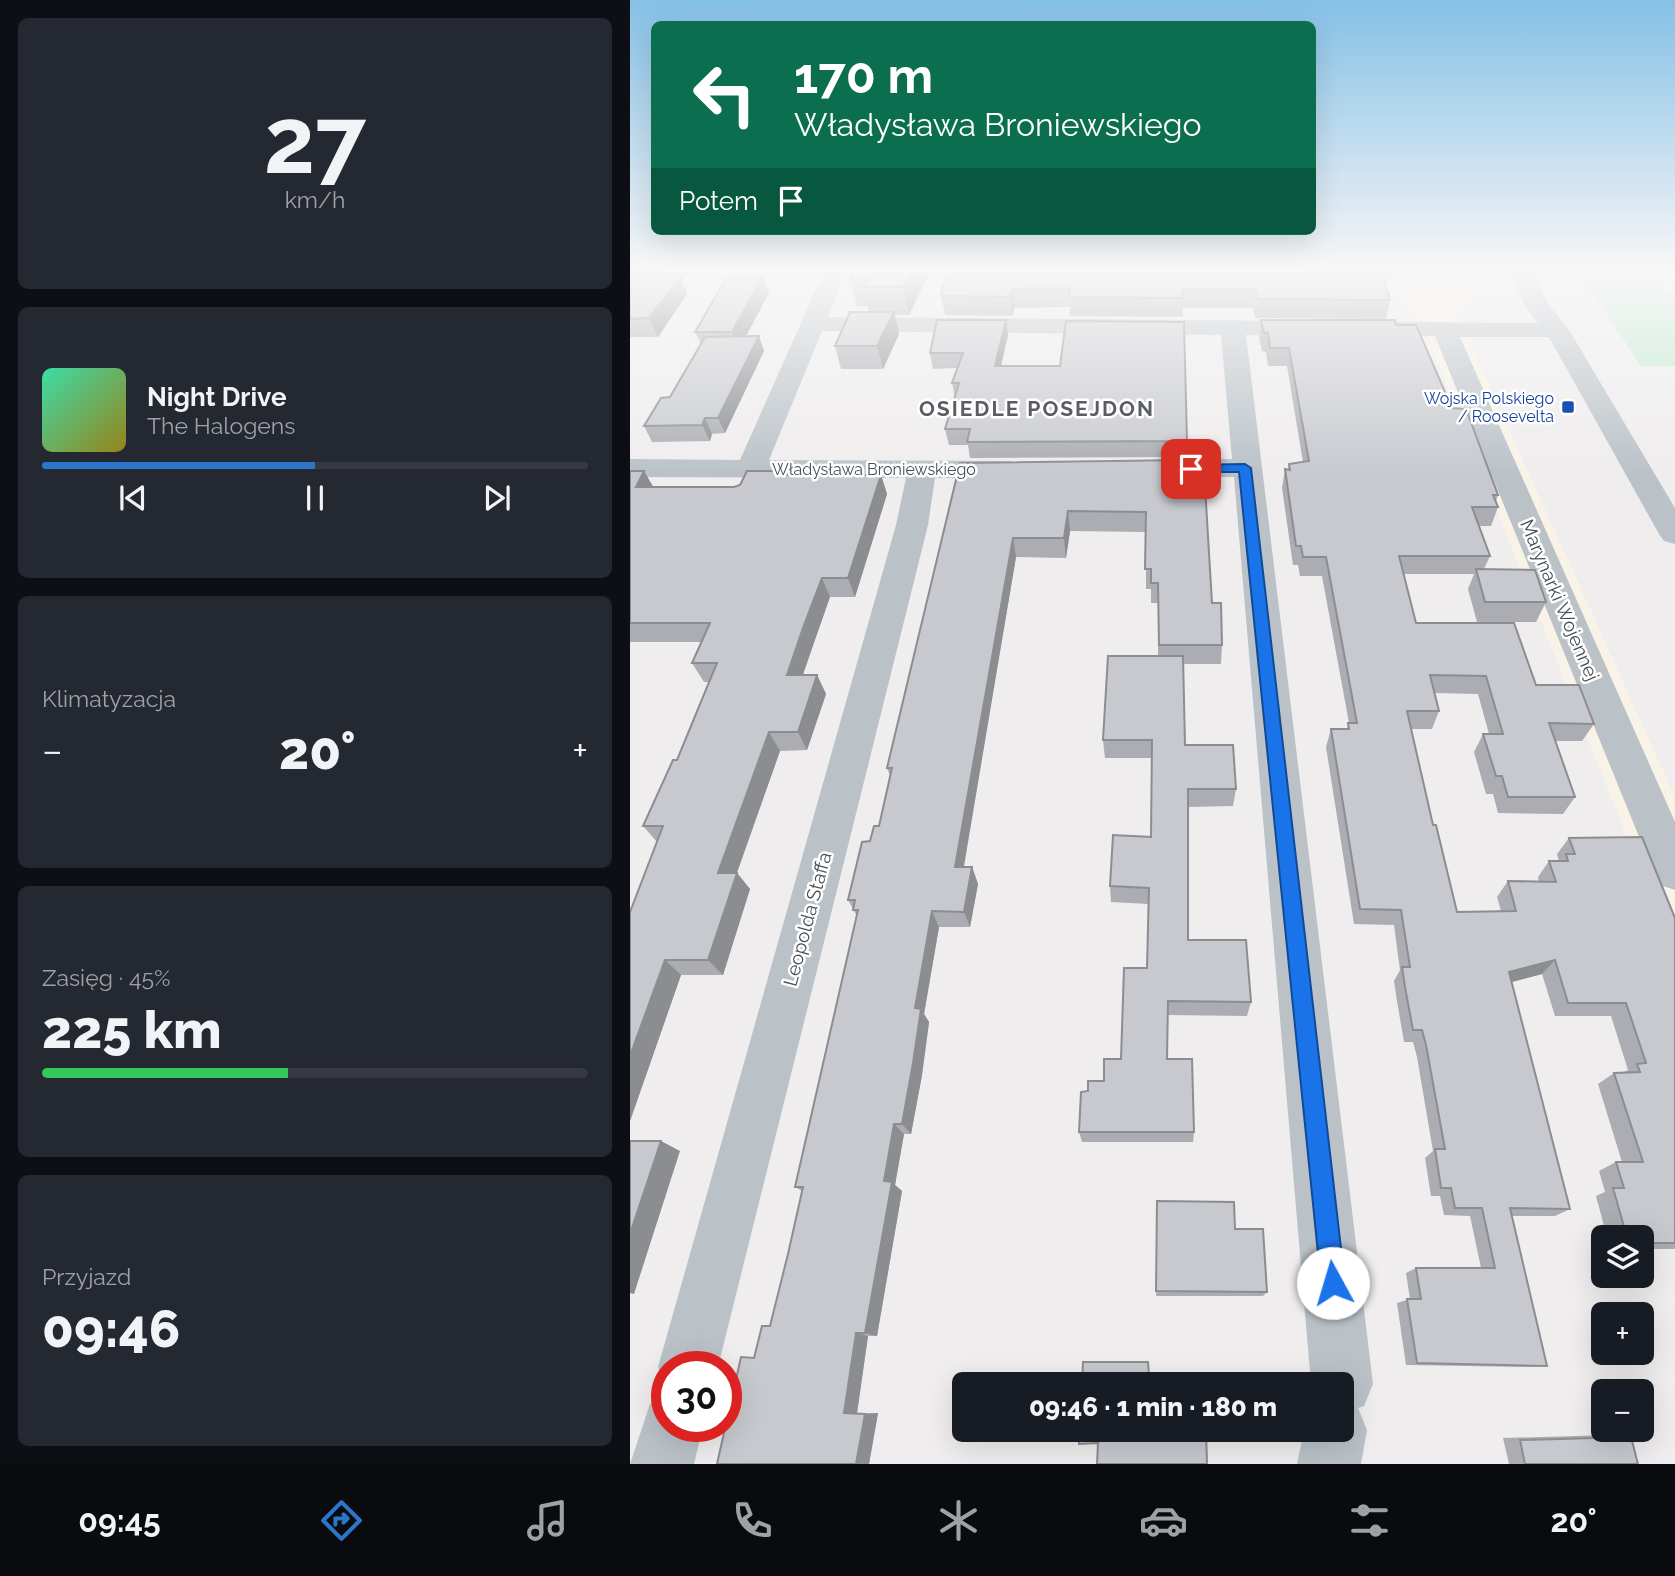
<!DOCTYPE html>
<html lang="pl">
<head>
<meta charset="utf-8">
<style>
  body { margin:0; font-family:Raleway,sans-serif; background:#242831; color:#f1f3f6; height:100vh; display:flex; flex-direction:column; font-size:26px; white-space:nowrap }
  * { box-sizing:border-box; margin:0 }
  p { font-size:23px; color:#9ea1a6 }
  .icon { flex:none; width:38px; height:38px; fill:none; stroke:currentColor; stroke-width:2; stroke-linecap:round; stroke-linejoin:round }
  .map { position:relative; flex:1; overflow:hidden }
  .side { display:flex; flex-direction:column; gap:18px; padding:18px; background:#0d0f14; width:630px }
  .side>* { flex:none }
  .top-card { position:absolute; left:21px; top:21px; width:665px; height:214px; border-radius:10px; box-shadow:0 7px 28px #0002; background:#0b6e4f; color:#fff; overflow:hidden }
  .buttons { position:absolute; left:961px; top:1225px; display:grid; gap:14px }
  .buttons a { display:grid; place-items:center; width:63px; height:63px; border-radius:10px; background:#171b24; box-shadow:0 7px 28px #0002; font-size:35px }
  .speed { position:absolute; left:21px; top:1351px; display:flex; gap:14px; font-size:35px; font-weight:700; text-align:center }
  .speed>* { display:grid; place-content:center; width:91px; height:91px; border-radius:50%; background:#171b24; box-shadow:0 7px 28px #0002; line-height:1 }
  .speed .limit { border:10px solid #d22; background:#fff; color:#111 }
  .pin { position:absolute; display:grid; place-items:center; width:60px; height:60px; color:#fff; margin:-30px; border-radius:14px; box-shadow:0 4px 10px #0006 }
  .me { position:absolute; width:77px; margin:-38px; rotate:354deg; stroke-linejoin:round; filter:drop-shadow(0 0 5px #0008) }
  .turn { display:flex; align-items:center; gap:24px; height:147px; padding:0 28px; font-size:32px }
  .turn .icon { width:91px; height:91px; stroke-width:2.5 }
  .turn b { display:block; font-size:49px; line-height:60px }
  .then { display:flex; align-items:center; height:66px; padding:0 28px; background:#0003; gap:14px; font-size:26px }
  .big { font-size:52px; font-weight:800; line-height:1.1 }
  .side .tile { flex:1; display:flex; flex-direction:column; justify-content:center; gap:10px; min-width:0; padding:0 24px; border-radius:10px; background:#242831 }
  .side .dial { align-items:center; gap:0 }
  .dial b { font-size:91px; line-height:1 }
  .song { display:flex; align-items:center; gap:21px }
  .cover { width:84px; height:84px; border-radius:10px; background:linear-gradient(135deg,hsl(160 70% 55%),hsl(50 70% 35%)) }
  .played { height:7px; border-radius:4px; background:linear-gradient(90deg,#2b75cb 50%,#363941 50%) }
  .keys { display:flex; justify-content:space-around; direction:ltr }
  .heat { display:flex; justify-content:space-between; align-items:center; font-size:38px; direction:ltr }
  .charge { height:10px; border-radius:5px; background:linear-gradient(90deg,#34c759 45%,#363941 0) }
  .trip { position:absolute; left:322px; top:1372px; width:402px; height:70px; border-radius:10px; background:#171b24; box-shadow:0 7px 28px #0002; font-weight:800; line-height:70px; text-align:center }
  .dock { display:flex; height:112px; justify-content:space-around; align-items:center; background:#090b0e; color:#9ea1a6 }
  .dock .icon { width:49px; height:49px }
  .dock .current { color:#2b75cb }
  .dock b { font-size:32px; color:#f1f3f6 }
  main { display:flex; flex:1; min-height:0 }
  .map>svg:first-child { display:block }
</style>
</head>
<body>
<main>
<section class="side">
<div class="tile dial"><b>27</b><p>km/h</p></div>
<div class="tile">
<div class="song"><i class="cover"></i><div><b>Night Drive</b><p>The Halogens</p></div></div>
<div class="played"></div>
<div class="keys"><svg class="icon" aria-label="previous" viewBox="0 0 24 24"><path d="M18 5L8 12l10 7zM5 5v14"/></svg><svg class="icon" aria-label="pause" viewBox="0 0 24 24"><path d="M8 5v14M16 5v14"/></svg><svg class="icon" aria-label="next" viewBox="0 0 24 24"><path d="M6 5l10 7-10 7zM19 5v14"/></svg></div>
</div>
<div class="tile"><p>Klimatyzacja</p>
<div class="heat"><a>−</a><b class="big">20°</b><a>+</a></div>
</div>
<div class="tile"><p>Zasięg · 45%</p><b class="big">225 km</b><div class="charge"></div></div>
<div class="tile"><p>Przyjazd</p><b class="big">09:46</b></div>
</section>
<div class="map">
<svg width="1045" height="1464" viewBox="0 0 1045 1464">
  <rect width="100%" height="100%" fill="#efeded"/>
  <path fill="#f9f3e7" d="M760,269h68l16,29 -16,18 217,481v161l-245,-615 -26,-35z"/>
  <path fill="#bfe9ce" d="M947,269h74l24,30v67h-34z"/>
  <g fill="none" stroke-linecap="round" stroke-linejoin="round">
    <path fill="#bac2c8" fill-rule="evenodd" d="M195,269h22l-19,48 710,6 -12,-16 -18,-38h22l19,36 20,25 106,178v36l-11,-3 -5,-7 -110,-197h-89l215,485v68l-15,-5 -7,-14 -218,-535 -189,-1 127,1049 -9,22 -6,2 9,22 -6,34h-64l7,-34h38v-46h-31l-77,-907 -98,1 -10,-3 -5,-6 5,-6 10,-3 96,-1 -11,-124 -399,-4 -53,129 240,1 10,3 5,6 -5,6 -10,3 -74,-1 -7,47 -210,842h-51l-1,22 -8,-22 238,-842 10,-47 -276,-1v-18l110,1z
      M37,1397v29h36l-9,38h-64l20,-60z"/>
  </g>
  <path fill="#abadb2" d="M0,269h60l-8,13 5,12 -29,43h-28z
    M138,269h36l-2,3h-33z
    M301,269l-22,46h-14l4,19 -16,35h-42l-6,-23 34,-34 -1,-6h-11l-7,-28z
    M317,269h448l-1,9h-10l6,22 -4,19 -131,-1 -2,-10h-70v9l-113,-1v-9l-56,1 -2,8 -67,-1 -4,-19z
    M133,276l6,17 -23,43 18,15 -39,82 -13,1 -2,7 -58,1 -8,-16 26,-29 31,-53 -6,-12z
    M631,320l135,5 56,83 46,87 -2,6 2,6 -7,19h-12l11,30 -6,13 62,33 -10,20h-59l-9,-33 6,-15h-71l13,49 120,62 58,39 -12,17h-27l20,56 -12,17 -65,-1 -5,-19h-7l-12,-42 9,-18h6l-11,-40 -43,-1 4,18 -7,18h-21l22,96 24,87 44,-1 -4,-14 11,-16 31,1 -1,-5 11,-16h10l-2,-7 12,-16 106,80v331h-33v-12h-35l-11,-41 9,-4 -6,-21 17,-9h6l-24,-78 16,-11 10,-1 4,-2 -17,-54h-56l-13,-42 -31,8 59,227 -15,7h-43l35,150 -16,1 -125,-2 -9,-62 13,-4 -4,-26 10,-5h65l-11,-52 -26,-1 -4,-19h-9l-6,-38 8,-7 -16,-94 -4,-15h-9l-7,-41 -3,-20 6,-11 -6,-45 -40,-1 -28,-177 5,-18h16l2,-6 -27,-147h-22l-2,-11h-5l-11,-77 3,-19 3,1 1,-6 14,-2 -16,-96h-19l-2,-14 -4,-1 -3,-13z
    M378,335l-7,31 186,75 -1,16 -216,1 -2,-13h-19l-4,-16 10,-32 -3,-14 5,-15 -24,1 -3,-16z
    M330,463l228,10 7,13 17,117 10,42 -1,19h-38l2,81 51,44 -3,17 -45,1v133l63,62 -4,14 -79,-1 -1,44 27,73 -1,10h-111l-3,-10 9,-41 16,-10 17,-22 26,-91 1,-64 -37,-2 -1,-16 41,-49 1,-79h-47l-2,-18 55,-84v-53h-7v-14h-5v-57l-76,-1 -4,27 -50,-1 -53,310h9l6,17 -8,43h-31l-15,87 5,8 -7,53 -11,59h-7l-9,51 7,6 -25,145h-9l-11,77h21l-9,51h-152l37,-106 16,-32 18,-72 14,-63 -7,-4 62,-271 -9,-16 22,-59 9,-15 11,-50 -3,-8z
    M0,471h14l9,16h81l50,-16 2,4h95l6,19 -32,103h-25l-17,48 -10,30h14l9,19 -19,56 -27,1 -43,122 13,16 -27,86h-42l-51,146v-209l27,-70 -14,-16 34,-66 32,-78h-5l-12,-19 10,-21h-72z
    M527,1201l110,91 -4,4h-107z
    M979,1435l22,2 7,27h-129l-6,-26z"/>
  <path fill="#8b8d91" d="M41,269h19l-8,13 5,12 -29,43 -9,-19 17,-41z
    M282,269h19l-22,46 -6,-28z
    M133,276l6,17 -30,56 -7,-17z
    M382,289l2,19 -2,8 -2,-19z
    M264,312l5,22 -16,35 -6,-23z
    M376,320l2,15 -11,47 -2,-16z
    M129,336l5,15 -39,82 -7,-15z
    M75,418l7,16 -2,7 -8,-16z
    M14,471l11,19 -19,-3z
    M251,475l6,19 -32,103 -7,-19z
    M438,511l2,20 -4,27 -2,-20z
    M383,538l3,19 -55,327 -6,-17z
    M192,578l8,19 -34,97 -9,-19z
    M187,675l9,19 -19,56 -9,-18z
    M139,732l11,19 -49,138 -13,-16z
    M342,867l6,17 -8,43 -6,-15z
    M107,873l13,16 -27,86 -15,-15z
    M302,911l7,16 -15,87 5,8 -7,53 -11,59 -9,-10 13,-116z
    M35,960l16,15 -51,146v-65z
    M925,960l-13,14 -45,12 12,-14z
    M264,1124l10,10 -9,51 7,6 -25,145 -12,-3 19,-152z
    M31,1141l19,10 -46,143 -4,-1v-59z
    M226,1333l12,3 -11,77h-13z
    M248,1413l-9,51h-13l9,-50z"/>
  <path fill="#c7c9cf" stroke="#8b8d91" stroke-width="2" d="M0,269h41l-5,8h14l-31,41 -19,1z
    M224,269h58l-9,18h-40l7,-9h-20z
    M317,269h434l9,31 -133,-1 -2,-10h-72v9l-114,-1 1,-9 -58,1 -2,8 -69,-1z
    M133,276l-31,56h-37l32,-55z
    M220,312h44l-17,34h-42z
    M307,320h69l-11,46h65l6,-45 118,1 3,119 -220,1 3,-13h-25l14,-46h-7l11,-30h-33z
    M631,320h134l1,5h20l36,83 14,1 32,86h-5l5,12h-26l18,49h-91l17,67h98l22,62h43l15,39 -45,-1 26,74h-67l-6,-21h-6l-13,-42h20l-17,-58 -56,-1 9,36h-32l26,114h3l21,87 59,-1 -8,-30 48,1 -7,-21h19l-2,-7h9l-6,-16 73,-1 33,81v325h-33v-6h-15l-14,-49h11l-8,-26h27l-29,-89 26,-1 -3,-8 9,-1 -20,-60h-58l-13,-43 -46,12 61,237 -60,-1 37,158 -130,-3 -10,-64h14l-5,-31h79l-13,-60h-27l-4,-20h-10l-6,-39h10l-19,-104 -4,-15h-9l-8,-43 -3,-20h8l-9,-57 -41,-1 -29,-180h18l-1,-6h9l-31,-166h-23l-2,-11h-5l-11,-77 5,1 -1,-6 20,-3 -20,-113h-19l-2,-15h-4z
    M129,336l-41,82h-13l-3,7 -58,1 17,-28 9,-1 35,-60z
    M558,460v13h7v13h10l7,117h9l1,42h-63l-1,-62h-7v-14h-6l1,-57 -78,-1 -4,27h-51l-58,329h17l-8,45 -32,-1 -17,97 6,1 -8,54 -11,61h-8l-10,57 8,1 -27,151h-9l-12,80 21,1 -9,50h-139l24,-107 13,1 8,-32h8l18,-72 15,-67h-8l63,-277h-5l2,-10h-7l14,-58 8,-1 4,-15h5l13,-58h-5l73,-305z
    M0,471h14l-8,16h98l6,-2 7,-14h37l-2,4h99l-33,103h-26l-18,47 -17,50h30l-19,57h-29l-51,141h19l-29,87h-43l-35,96v-144l33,-86h-20l30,-66h4l40,-97h-25l18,-40h-80z
    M846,569l59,1 11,32h-61z
    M478,656h75l2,89h48l3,44h-48v151h58l5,62 -83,-1 -1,58h25l2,73h-115l2,-40 7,-1v-10h16v-22h17l3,-91h23l2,-80 -39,-2 3,-51 38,2 1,-97h-49z
    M0,1141h31l-31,93z
    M527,1201l77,1 1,27h28l4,63 -111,-1z
    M453,1362h65l1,14 55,1v7h-122z
    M449,1430h127l1,34h-110l1,-21 -19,1z
    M1001,1437l7,27h-113l-5,-24z"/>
  <linearGradient id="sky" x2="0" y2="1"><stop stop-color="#85c0e6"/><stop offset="0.57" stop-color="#f8f7f7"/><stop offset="1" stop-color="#f8f7f7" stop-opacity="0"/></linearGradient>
  <rect width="1045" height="474" fill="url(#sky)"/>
  <path fill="#1a73e8" stroke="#114b97" stroke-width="2" d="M615,464l6,4 94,815 -4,8 -8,4 -8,-4 -4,-8 -82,-811h-48l-6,-3 6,-4z"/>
  <rect fill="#1a4fb4" stroke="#fff" stroke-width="2.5" x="931" y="400" width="14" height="14" rx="3.5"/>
  <g text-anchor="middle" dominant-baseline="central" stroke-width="5" stroke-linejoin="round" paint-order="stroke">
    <g font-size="16" fill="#164399" stroke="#fff" text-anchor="end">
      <text x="924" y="398">Wojska Polskiego<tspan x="924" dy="18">/ Roosevelta</tspan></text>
    </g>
    <g font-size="16" fill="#475058" stroke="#fff">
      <text x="244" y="469">Władysława Broniewskiego</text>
    </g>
    <g font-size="19" fill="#475058" stroke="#fff">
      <text transform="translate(930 600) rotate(67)">Marynarki Wojennej</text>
      <text transform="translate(177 919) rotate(-75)">Leopolda Staffa</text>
    </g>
    <g font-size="21" font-weight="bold" letter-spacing="2" fill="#5a5d61" stroke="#fff">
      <text x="407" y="408">OSIEDLE POSEJDON</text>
    </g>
  </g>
</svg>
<div class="buttons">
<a><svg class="icon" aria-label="layers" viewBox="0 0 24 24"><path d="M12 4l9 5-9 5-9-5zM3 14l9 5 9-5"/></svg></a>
<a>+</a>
<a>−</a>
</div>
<div class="speed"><div class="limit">30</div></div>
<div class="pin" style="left:561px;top:469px;background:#d93025"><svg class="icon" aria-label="arrive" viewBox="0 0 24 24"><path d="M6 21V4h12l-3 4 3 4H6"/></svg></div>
<svg class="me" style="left:703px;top:1283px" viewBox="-20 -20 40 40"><circle r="19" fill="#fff"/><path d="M0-13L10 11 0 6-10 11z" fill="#1a73e8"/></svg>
<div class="trip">09:46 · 1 min · 180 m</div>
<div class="top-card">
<div class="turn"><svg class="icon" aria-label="left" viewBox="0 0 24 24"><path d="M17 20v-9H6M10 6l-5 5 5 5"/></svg><div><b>170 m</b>Władysława Broniewskiego</div></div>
<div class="then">Potem<svg class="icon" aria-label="arrive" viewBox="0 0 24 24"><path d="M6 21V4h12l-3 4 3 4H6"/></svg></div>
</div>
</div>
</main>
<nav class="dock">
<b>09:45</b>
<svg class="icon current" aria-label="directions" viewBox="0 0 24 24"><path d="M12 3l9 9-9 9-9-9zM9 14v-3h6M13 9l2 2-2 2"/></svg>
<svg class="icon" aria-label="music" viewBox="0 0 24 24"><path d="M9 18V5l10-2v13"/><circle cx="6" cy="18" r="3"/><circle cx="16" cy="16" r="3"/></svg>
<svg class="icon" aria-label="phone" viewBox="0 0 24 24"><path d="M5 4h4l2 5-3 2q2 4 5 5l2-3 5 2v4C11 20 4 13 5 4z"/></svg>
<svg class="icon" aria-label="climate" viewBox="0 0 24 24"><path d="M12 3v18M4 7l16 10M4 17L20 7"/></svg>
<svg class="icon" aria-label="car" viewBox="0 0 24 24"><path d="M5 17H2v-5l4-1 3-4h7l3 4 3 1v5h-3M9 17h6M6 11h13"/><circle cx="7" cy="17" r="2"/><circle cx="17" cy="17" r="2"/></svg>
<svg class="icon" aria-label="filters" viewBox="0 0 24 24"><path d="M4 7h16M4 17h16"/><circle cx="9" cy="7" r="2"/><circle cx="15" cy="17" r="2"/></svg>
<b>20°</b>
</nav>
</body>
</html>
